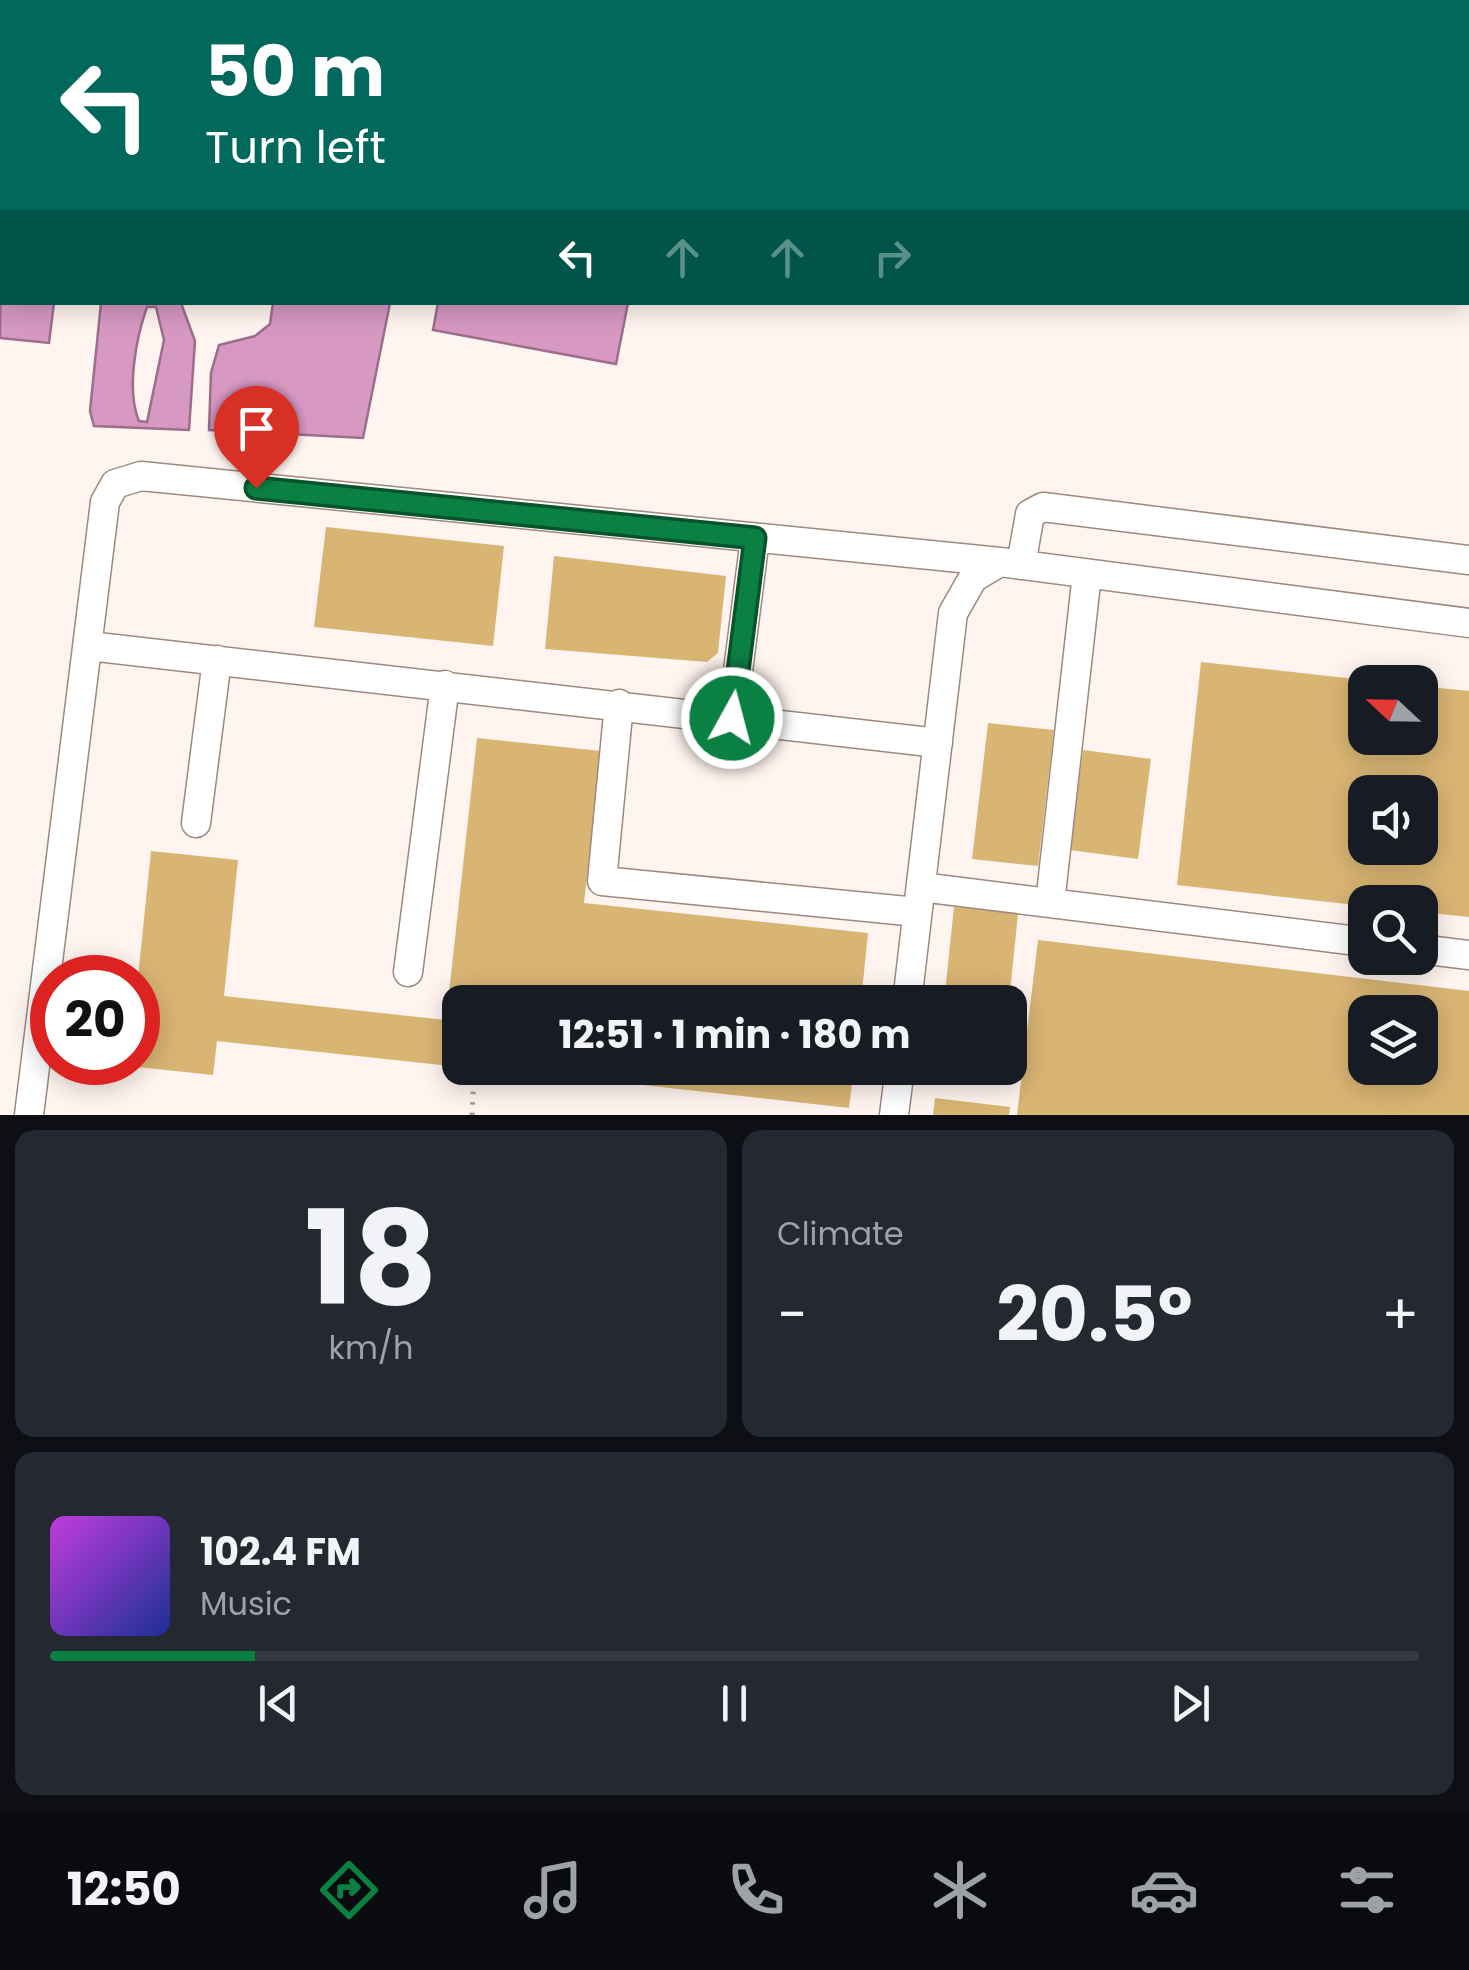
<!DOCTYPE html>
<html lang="en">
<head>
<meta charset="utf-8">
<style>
  body { margin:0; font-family:Poppins,sans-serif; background:#242831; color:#f1f3f6; height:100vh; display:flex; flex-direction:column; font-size:38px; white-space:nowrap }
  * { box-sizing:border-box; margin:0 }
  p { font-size:32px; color:#9ea1a6 }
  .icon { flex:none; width:55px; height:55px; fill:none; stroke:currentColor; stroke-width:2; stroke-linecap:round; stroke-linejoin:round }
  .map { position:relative; height:1115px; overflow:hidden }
  .sheet { display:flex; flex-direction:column; gap:15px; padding:15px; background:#0d0f14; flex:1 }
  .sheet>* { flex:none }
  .top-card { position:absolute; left:0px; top:0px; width:1470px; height:305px; box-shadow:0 5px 25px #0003; background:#00695c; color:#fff; overflow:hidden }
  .needle { width:65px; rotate:292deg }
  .fabs { position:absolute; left:1348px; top:665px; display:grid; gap:20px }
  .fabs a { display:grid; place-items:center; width:90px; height:90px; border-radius:20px; background:#171b24; box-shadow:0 5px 25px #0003; font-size:50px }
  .speed { position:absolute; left:30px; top:955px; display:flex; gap:20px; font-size:50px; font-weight:700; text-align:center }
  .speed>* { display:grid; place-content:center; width:130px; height:130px; border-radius:50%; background:#171b24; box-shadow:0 5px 25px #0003; line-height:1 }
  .speed .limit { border:15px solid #d22; background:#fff; color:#111 }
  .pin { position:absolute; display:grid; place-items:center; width:85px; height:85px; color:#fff; margin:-102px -42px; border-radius:50% 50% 50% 0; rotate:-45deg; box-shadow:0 0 10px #0007 }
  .pin .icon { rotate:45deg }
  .me { position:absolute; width:110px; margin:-55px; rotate:7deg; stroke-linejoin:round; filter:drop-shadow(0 0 8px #0008) }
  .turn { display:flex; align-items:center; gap:35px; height:210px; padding:0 40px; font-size:45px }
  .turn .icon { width:130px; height:130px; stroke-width:2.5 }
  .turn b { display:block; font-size:70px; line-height:85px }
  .lanes { display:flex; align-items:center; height:95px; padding:0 40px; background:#0003; justify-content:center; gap:50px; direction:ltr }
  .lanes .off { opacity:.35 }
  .big { font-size:75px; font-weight:700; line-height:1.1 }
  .sheet .tile { flex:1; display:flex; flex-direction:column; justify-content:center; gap:15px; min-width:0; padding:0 35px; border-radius:20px; background:#242831 }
  .sheet .dial { align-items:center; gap:0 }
  .dial b { font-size:130px; line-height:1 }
  .song { display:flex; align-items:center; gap:30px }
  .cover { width:120px; height:120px; border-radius:15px; background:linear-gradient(135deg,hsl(290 70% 55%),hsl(230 70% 35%)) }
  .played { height:10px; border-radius:5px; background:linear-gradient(90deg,#0b8043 15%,#363941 15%) }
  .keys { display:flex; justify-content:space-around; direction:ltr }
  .heat { display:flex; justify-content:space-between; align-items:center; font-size:55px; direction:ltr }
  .sheet .tiles { flex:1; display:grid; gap:15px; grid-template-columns:1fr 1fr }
  .tile:last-child { grid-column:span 2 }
  .trip { position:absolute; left:442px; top:985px; width:585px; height:100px; border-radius:20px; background:#171b24; box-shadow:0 5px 25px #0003; font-weight:700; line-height:100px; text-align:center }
  .tab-bar { display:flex; height:160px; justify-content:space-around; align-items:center; background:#090b0e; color:#9ea1a6 }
  .tab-bar .icon { width:70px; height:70px }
  .tab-bar .current { color:#0b8043 }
  .tab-bar b { font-size:45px; color:#f1f3f6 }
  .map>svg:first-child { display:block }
</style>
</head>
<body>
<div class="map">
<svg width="1469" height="1115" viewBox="0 0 1469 1115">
  <rect width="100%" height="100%" fill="#fff4ef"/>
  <path fill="#d798c2" stroke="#9c6e8a" stroke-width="2.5" fill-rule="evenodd" d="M2,188v114l52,1 -5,40 -49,-5z
    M101,303h80l14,38 -6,89 -95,-4 -4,-15zM147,307h9l8,33 -17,82 -8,-1c-13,-31 -3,-83 8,-114z
    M273,303h117l-27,135 -154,-8 2,-57 8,-28 36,-9 15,-12z
    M438,303v-1l190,1 -12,61 -183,-34z"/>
  <path fill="#d9b574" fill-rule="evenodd" d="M326,527l178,19 -11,100 -179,-19z
    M554,556l172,20 -8,77 -11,9 -162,-13z
    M1201,662l164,18v58h55v-52l49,5v226l-49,-5v-10l-55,4 -188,-21zM1365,792h55v56h-55z
    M988,723l66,7 -16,136 -66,-7z
    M477,738l124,13 -17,152 284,30 -7,69h-401v65l-243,-26 -4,34 -85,-9 10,-4v-85l13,-126 87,9 -14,136 222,24z
    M1083,750l68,9 -13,100 -68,-9z
    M954,907l64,7 -9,88h-65z
    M1038,940l431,51v124h-452zM1365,1012h55v56h-55z
    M491,1068h363l-5,40z
    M935,1098l75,9 -1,8h-76z"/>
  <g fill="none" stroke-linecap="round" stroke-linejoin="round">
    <defs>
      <path id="minor" d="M1021,565l9,-51 13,-7 426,53
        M89,646l849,97
        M619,704l-17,177 315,31
        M732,718l23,-180
        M196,823l21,-163
        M921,887l444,55
        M1050,903l37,-329
        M1420,949l49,6
        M408,972l37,-287
        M907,1002l46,-389 20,-35 27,-16 469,61
        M29,1115l76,-613 10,-18 26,-8 859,86
        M894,1115l6,-47"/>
    </defs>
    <use href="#minor" stroke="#9f887c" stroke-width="31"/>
    <path stroke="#a79d99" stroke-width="5" stroke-dasharray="2.5 8" stroke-linecap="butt" d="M1049,0l15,2
      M8,2l1,-2
      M0,20l2,-2
      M1468,74h1
      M472,1115l2,-41"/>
    <use href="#minor" stroke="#fff" stroke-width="28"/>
  </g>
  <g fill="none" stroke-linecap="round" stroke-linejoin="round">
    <defs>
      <path id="route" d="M256,488l499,50 -23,180"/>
    </defs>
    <use href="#route" stroke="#07532c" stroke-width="25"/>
    <use href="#route" stroke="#0b8043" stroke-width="18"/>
  </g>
</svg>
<div class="fabs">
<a><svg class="needle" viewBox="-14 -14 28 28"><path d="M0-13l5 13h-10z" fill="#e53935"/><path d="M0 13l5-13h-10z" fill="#9ea1a6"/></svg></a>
<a><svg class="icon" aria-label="sound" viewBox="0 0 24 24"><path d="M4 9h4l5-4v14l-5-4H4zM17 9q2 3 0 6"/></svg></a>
<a><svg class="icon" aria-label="search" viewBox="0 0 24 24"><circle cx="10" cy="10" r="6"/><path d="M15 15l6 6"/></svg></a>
<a><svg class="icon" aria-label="layers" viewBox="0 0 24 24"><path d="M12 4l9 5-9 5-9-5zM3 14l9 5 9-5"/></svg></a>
</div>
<div class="speed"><div class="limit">20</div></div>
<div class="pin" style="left:256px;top:488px;background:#d93025"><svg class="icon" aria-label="arrive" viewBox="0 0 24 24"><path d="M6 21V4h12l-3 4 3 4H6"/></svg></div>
<svg class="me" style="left:732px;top:718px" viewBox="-20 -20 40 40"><circle r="17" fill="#0b8043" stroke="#fff" stroke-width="3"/><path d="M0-11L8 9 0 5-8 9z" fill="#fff"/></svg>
<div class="trip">12:51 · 1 min · 180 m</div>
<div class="top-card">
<div class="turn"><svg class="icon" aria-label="left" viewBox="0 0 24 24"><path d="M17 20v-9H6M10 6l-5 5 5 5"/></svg><div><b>50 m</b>Turn left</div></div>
<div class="lanes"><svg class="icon" aria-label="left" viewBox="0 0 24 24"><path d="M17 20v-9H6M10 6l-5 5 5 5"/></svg><svg class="icon off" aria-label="ahead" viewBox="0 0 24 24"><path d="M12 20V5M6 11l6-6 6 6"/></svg><svg class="icon off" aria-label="ahead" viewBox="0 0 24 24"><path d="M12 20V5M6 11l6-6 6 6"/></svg><svg class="icon off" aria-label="right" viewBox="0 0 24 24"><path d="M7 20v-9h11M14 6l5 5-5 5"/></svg></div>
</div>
</div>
<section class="sheet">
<div class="tiles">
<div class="tile dial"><b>18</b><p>km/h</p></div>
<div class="tile"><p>Climate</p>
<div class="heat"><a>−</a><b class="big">20.5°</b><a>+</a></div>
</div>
<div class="tile">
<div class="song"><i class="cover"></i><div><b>102.4 FM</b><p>Music</p></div></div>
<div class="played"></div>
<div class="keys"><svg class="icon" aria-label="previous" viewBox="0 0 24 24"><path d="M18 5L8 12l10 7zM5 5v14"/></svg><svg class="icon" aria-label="pause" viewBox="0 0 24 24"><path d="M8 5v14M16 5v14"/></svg><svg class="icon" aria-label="next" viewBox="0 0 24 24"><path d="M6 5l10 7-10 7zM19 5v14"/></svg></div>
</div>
</div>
</section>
<nav class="tab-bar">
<b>12:50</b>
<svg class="icon current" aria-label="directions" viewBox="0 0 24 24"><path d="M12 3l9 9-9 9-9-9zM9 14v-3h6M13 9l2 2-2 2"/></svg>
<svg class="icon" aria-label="music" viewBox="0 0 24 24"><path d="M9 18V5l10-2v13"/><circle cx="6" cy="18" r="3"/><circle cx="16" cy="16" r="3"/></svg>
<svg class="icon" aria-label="phone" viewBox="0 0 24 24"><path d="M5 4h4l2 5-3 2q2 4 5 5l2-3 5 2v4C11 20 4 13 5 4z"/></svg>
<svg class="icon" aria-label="climate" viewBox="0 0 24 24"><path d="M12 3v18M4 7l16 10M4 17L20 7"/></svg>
<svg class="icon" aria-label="car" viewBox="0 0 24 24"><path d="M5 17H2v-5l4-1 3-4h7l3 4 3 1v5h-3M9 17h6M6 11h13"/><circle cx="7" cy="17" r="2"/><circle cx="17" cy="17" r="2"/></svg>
<svg class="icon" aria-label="filters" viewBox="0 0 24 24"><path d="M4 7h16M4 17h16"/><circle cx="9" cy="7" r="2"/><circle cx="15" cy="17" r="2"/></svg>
</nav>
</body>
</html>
